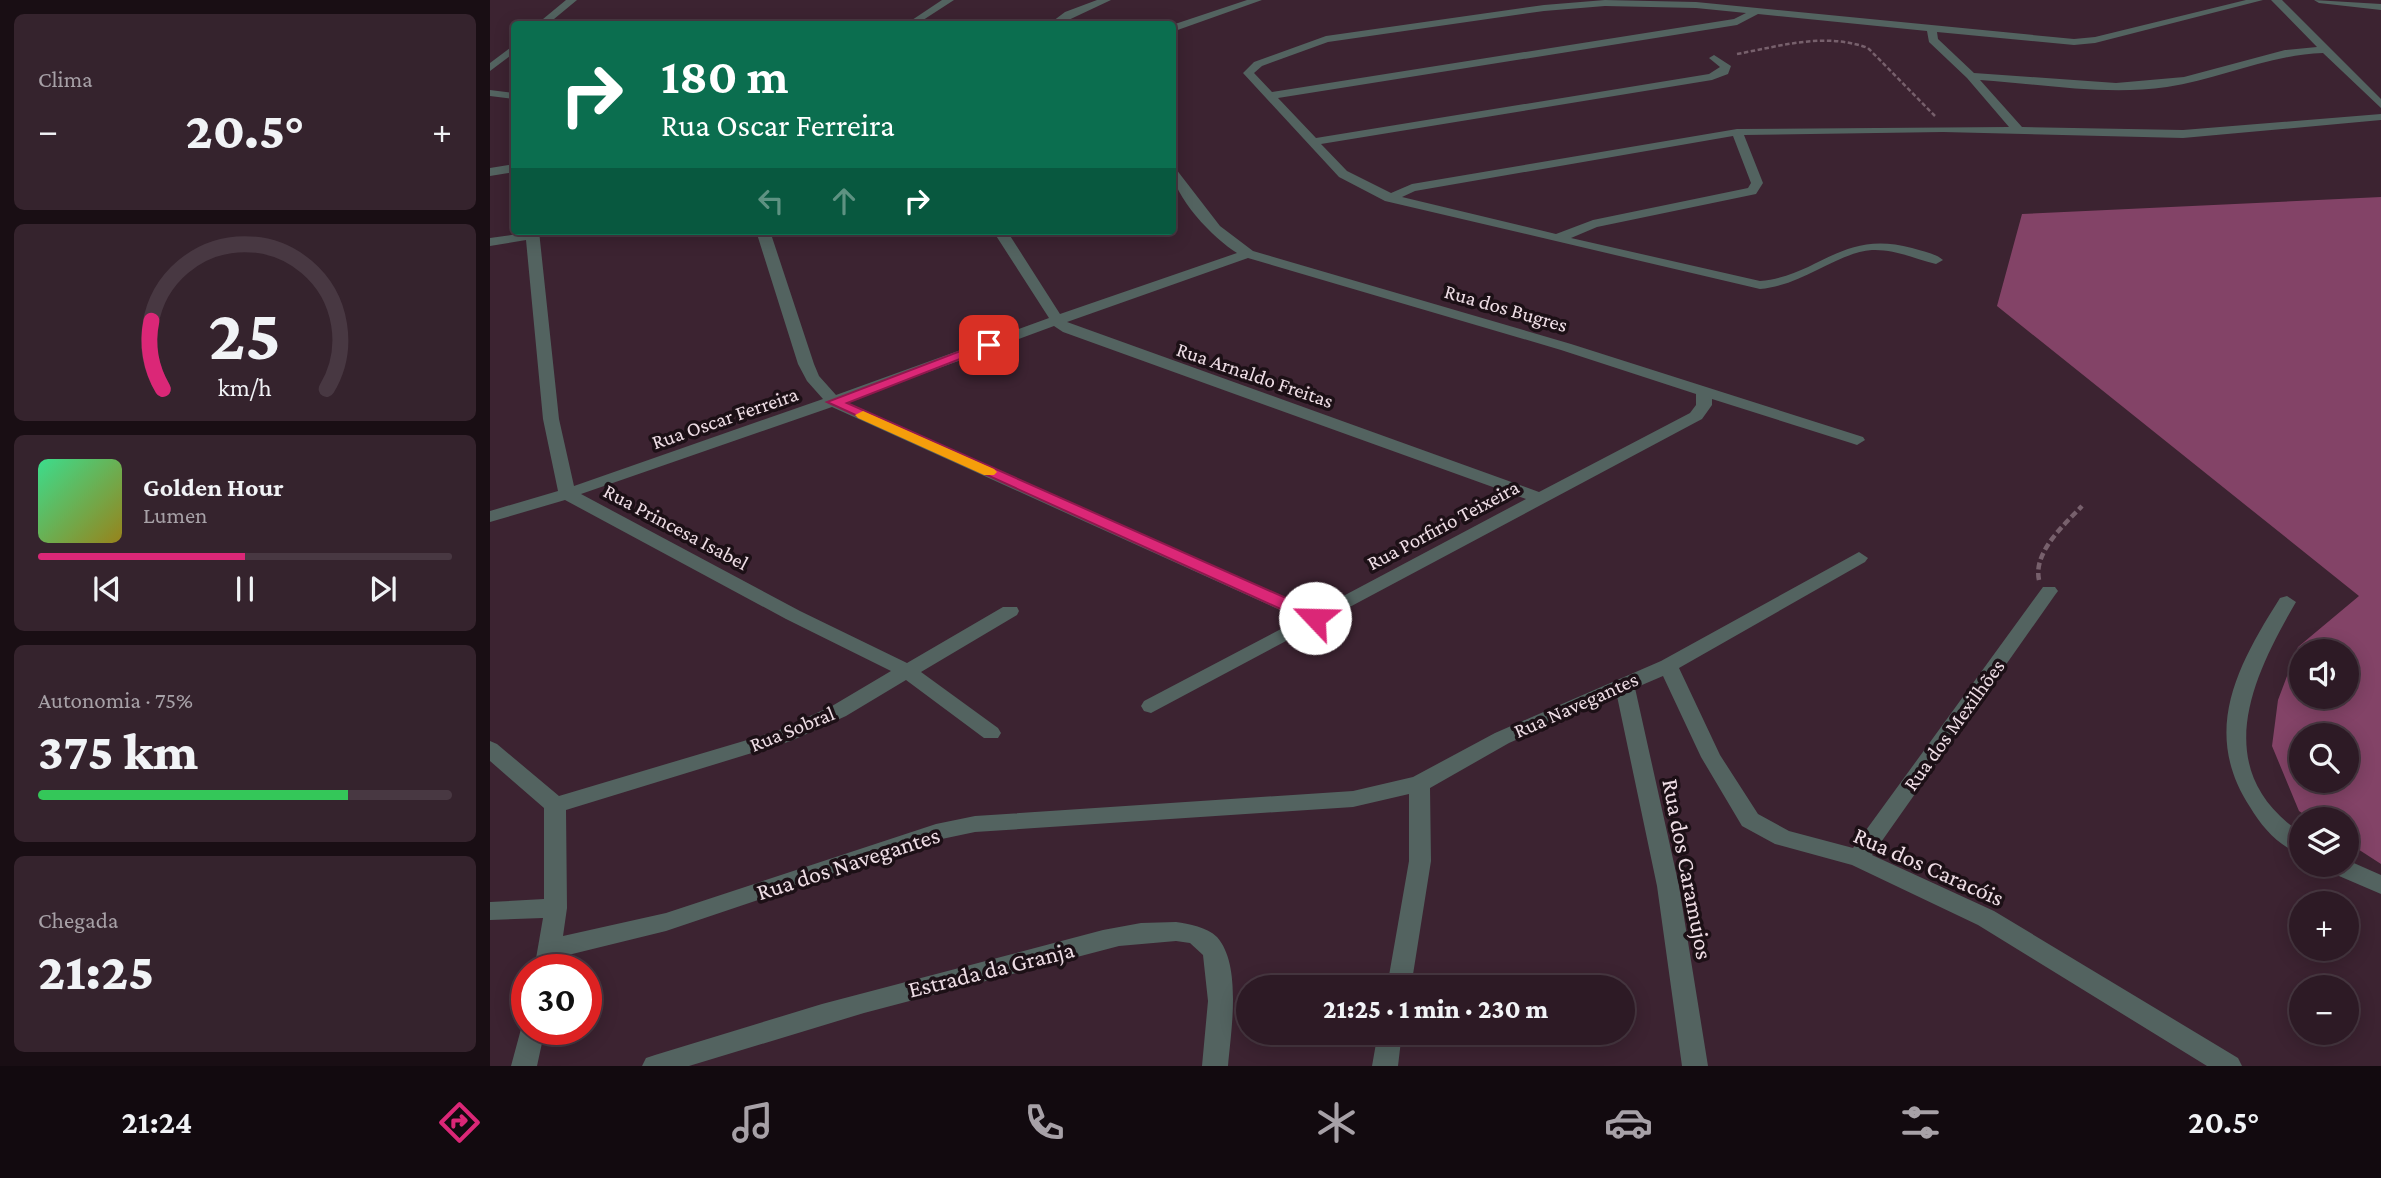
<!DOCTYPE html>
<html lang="pt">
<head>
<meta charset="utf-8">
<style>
  body { margin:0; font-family:"Crimson Pro",serif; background:#35232d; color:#f1f3f6; height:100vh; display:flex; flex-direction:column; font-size:26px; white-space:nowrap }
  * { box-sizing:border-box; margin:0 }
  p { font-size:23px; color:#a7a1a7 }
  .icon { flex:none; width:38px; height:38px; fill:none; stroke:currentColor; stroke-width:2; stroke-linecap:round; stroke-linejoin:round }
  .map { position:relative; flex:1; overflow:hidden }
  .panel { display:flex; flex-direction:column; gap:14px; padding:14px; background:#190e14; width:490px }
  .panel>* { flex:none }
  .hud { position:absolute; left:21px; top:21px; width:665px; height:214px; border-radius:7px; box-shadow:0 4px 18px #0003,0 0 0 2px #483842; background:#0b6e4f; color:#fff; overflow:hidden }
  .fabs { position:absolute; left:1799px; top:639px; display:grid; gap:14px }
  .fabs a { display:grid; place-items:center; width:70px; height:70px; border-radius:50%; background:#2d1a25; box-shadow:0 4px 18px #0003,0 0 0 2px #483842; font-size:35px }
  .speed { position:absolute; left:21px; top:954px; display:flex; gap:14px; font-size:35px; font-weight:700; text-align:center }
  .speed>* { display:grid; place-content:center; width:91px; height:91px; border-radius:50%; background:#2d1a25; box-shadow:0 4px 18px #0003,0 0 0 2px #483842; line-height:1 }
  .speed .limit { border:10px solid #d22; background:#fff; color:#111 }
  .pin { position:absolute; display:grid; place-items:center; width:60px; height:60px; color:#fff; margin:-30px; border-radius:14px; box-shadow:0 4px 10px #0006 }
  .me { position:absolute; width:77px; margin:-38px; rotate:294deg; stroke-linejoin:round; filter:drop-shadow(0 0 5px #0008) }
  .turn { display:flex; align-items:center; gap:24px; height:147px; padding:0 35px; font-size:32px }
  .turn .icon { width:91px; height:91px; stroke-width:2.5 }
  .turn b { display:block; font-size:49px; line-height:60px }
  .lanes { display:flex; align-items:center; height:66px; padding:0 35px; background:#0003; justify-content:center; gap:35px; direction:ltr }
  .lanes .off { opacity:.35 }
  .big { font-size:52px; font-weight:800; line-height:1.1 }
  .panel .tile { flex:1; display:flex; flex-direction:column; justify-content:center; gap:10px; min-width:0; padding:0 24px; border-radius:10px; background:#35232d }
  .panel .dial { align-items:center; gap:0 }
  .dial svg { height:182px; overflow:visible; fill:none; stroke:#483842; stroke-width:7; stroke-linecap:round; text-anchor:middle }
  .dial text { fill:#f1f3f6; stroke:none }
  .song { display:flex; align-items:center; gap:21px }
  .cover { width:84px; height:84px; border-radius:10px; background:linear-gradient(135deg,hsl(150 70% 55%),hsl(50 70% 35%)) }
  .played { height:7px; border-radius:4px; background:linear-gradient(90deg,#db2777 50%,#483842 50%) }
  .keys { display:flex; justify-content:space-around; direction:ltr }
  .heat { display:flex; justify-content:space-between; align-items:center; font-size:38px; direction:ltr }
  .charge { height:10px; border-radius:5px; background:linear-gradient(90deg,#34c759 75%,#483842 0) }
  .trip { position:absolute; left:746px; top:975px; width:399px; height:70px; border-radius:35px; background:#2d1a25; box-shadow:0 4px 18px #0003,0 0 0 2px #483842; font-weight:800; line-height:70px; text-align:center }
  .tab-bar { display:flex; height:112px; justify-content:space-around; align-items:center; background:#120a0f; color:#a7a1a7 }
  .tab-bar .icon { width:49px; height:49px }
  .tab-bar .current { color:#db2777 }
  .tab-bar b { font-size:32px; color:#f1f3f6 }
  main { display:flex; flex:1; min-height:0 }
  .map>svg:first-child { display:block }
</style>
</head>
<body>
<main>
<section class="panel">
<div class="tile"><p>Clima</p>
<div class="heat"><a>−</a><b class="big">20.5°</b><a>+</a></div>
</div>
<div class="tile dial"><svg viewBox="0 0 100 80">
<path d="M14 69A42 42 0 1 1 86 69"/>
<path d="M14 69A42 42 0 0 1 9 39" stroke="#db2777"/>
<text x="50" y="56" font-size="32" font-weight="700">25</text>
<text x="50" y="72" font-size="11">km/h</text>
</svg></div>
<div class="tile">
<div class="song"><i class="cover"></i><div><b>Golden Hour</b><p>Lumen</p></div></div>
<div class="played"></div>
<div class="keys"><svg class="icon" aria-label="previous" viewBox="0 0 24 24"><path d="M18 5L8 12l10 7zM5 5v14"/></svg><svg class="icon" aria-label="pause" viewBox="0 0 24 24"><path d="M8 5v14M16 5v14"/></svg><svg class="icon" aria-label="next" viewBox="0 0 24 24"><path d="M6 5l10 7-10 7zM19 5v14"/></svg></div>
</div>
<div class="tile"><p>Autonomia · 75%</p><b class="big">375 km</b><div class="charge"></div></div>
<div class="tile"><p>Chegada</p><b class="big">21:25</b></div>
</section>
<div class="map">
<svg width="1891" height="1066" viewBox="0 0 1891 1066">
  <rect width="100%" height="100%" fill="#3c2331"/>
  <path fill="#834367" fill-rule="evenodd" d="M1891,197v667l-34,-22v-23h-36l-12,-8 -27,-65 6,-46 20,-53 61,-51 -362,-290 25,-92zM1811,651h46v45h-46zM1811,735h46v45h-46z"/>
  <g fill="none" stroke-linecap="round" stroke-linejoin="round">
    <path stroke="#77606c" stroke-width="2.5" stroke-dasharray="4.5 2.5" stroke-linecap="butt" d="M1247,54c44,-8 88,-22 131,-6l67,68"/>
    <path stroke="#77606c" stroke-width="4.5" stroke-dasharray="7 3.5" stroke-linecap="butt" d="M1549,580c-6,-28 25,-55 43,-74"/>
    <path fill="#536360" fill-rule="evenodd" d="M76,0h11l-29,24h-11z
      M452,0h12l-37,24h-11z
      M607,0h14l-51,24h-11l16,-12z
      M757,0h15l-90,32v-7z
      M1115,0l91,2 378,37 21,-2 151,-37h17l-168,43 -21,2 -137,-13 1,7 36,34 142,10 68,-6 101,-27 32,-3 -46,-47h11l99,99v9l-58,-55c-54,2 -103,26 -156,34 -62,9 -125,-3 -187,-7l42,47 161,3 198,-16v6l-198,18 -240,-6 -199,3 19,48 -7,11 -159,33 -26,11 189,43c61,-6 82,-52 152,-33 10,3 23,5 31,12l-7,4c-21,-5 -41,-15 -64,-14 -36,3 -68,35 -112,39l-375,-88 -46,-24 -96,-104 11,-11 72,-26 218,-31zM1115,6l91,2 50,5 -12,6 -462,73 -18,-19 8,-7 66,-24 216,-31zM1268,14l169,17 2,11 38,36 42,49 -272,2 -325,55 -21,9 -44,-22 -26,-27 391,-64 16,-6 3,-8 -17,-11 -5,3 11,9 -11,7 -393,64 -38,-40 459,-73zM1243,136l18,47 -3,5 -155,32 -37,14 -154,-37 13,-6z
      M1824,0l67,4v6l-62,-7z
      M24,45v8l-24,18v-8z
      M0,90l24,3v6l-24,-3z
      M24,164v8l-24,4v-8z
      M682,168l4,1 44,57 33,25 318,93 292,93 2,3 -8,5 -6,-2 -139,-44v6l-10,14 -551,294 -7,-2 -3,-5 3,-5 156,-82 -468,-212 -251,87 219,117 107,52 96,-56h14l2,4 -2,4 -96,57 77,56 3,5 -3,5h-14l-78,-58 -60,36 -55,25 -225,69 1,98 -4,28 103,-23 270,-89 39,-8 378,-25 60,-14 82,-44 166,-72 198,-109 9,6 -3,4 -186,106 41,87 38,59 31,17 64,17 190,-261h12l3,4 -3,4 -183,260 122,56 244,147 4,8h-35l-229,-141 -126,-60 -77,-21 -33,-18 -41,-69 -38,-81 -28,12 44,198 29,180h-26l-25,-180 -40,-190 -108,47 -79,45 1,73 -20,126h-24l22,-126v-67l-56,13 -378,25 -38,8 -271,91 -106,26 -2,13h-24l9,-52 -53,2v-18l54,-3v-91l-54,-47v-20l7,3 62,52 218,-65 55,-25 59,-35 -105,-52 -221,-119 -75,22v-11l68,-20 -15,-72 -17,-179 -36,6v-8l49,-7 20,188 15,67 249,-87 -16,-18 -9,-17 -42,-133h14l44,133 5,12 17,19 213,-77 -56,-87h14l53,83 177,-61c-23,-14 -65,-57 -65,-85zM758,258l313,92 135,44v11l-6,8 -151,79 -472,-170zM564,326l9,6 463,167 -211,112 -469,-209z
      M1797,596l9,6c-45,77 -87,168 5,231v21c-23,-8 -39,-27 -51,-47 -49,-75 -13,-141 30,-209z
      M1857,860l34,15v19l-56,-24 -3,-6h25z
      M686,922c13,2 31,5 41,15 25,28 14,94 11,129h-26l6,-65 -5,-46 -13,-12 -14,-2 -57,5 -255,67 -175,53h-47l4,-8 9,-3 167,-51 281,-74 38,-7z
      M37,1020v9h18l-8,37h-26l10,-37z
      M888,1032h24l-4,34h-26z"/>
  </g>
  <path fill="#db2777" stroke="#8e194d" stroke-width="2" d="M494,342l12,3 -149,58 475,211 2,4 -2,4h-13l-482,-220z"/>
  <path fill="#f59e0b" d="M373,411l131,58 3,3 -3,3h-10l-126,-57 -3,-3z"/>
  <g text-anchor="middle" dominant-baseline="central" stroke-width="7" stroke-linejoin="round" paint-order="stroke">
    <g font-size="21" fill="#eedde5" stroke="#1c1016">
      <text transform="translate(1016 308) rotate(16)">Rua dos Bugres</text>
      <text transform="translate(765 375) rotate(19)">Rua Arnaldo Freitas</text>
      <text transform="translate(235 418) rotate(-19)">Rua Oscar Ferreira</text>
      <text transform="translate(953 525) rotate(-28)">Rua Porfirio Teixeira</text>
      <text transform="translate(186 527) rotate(28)">Rua Princesa Isabel</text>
      <text transform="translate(1086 705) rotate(-24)">Rua Navegantes</text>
      <text transform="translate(1464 725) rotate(-54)">Rua dos Mexilhões</text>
      <text transform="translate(302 729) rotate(-22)">Rua Sobral</text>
    </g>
    <g font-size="24" fill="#eedde5" stroke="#1c1016">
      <text transform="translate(358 863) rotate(-18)">Rua dos Navegantes</text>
      <text transform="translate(1439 866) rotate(24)">Rua dos Caracóis</text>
      <text transform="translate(1198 869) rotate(79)">Rua dos Caramujos</text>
      <text transform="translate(501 969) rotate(-14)">Estrada da Granja</text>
    </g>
  </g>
</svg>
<div class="fabs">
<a><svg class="icon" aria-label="sound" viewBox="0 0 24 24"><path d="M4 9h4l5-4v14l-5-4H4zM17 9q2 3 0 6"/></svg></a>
<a><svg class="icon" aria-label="search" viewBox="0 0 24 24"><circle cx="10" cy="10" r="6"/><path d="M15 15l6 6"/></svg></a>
<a><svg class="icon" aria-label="layers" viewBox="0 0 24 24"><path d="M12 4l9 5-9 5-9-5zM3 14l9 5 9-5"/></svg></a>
<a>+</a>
<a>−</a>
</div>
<div class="speed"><div class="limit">30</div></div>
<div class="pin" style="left:499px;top:345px;background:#d93025"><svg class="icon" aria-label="arrive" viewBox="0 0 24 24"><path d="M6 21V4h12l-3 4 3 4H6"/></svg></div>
<svg class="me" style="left:825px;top:618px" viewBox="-20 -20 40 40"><circle r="19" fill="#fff"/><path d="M0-13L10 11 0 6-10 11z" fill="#db2777"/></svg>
<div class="trip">21:25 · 1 min · 230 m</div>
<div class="hud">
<div class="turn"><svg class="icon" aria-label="right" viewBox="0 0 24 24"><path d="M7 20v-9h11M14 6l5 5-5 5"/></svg><div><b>180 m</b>Rua Oscar Ferreira</div></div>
<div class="lanes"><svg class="icon off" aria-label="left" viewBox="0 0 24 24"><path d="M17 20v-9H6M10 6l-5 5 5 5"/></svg><svg class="icon off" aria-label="ahead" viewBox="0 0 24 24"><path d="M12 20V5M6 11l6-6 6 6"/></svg><svg class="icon" aria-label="right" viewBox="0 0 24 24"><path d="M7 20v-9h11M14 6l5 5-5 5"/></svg></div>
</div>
</div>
</main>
<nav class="tab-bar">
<b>21:24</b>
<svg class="icon current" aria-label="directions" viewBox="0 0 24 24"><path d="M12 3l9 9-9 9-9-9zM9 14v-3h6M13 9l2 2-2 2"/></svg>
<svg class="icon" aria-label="music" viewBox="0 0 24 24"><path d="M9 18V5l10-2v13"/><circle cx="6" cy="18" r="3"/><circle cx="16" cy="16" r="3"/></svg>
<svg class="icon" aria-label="phone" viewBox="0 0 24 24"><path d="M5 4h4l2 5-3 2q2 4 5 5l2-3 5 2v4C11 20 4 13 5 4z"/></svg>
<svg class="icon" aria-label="climate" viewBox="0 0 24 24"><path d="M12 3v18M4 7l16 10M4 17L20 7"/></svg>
<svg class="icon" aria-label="car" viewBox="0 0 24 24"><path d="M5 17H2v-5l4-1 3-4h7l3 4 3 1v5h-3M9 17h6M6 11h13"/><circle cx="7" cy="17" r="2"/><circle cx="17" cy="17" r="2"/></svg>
<svg class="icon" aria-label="filters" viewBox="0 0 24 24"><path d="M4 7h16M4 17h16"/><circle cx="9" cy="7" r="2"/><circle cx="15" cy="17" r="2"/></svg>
<b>20.5°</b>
</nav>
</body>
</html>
